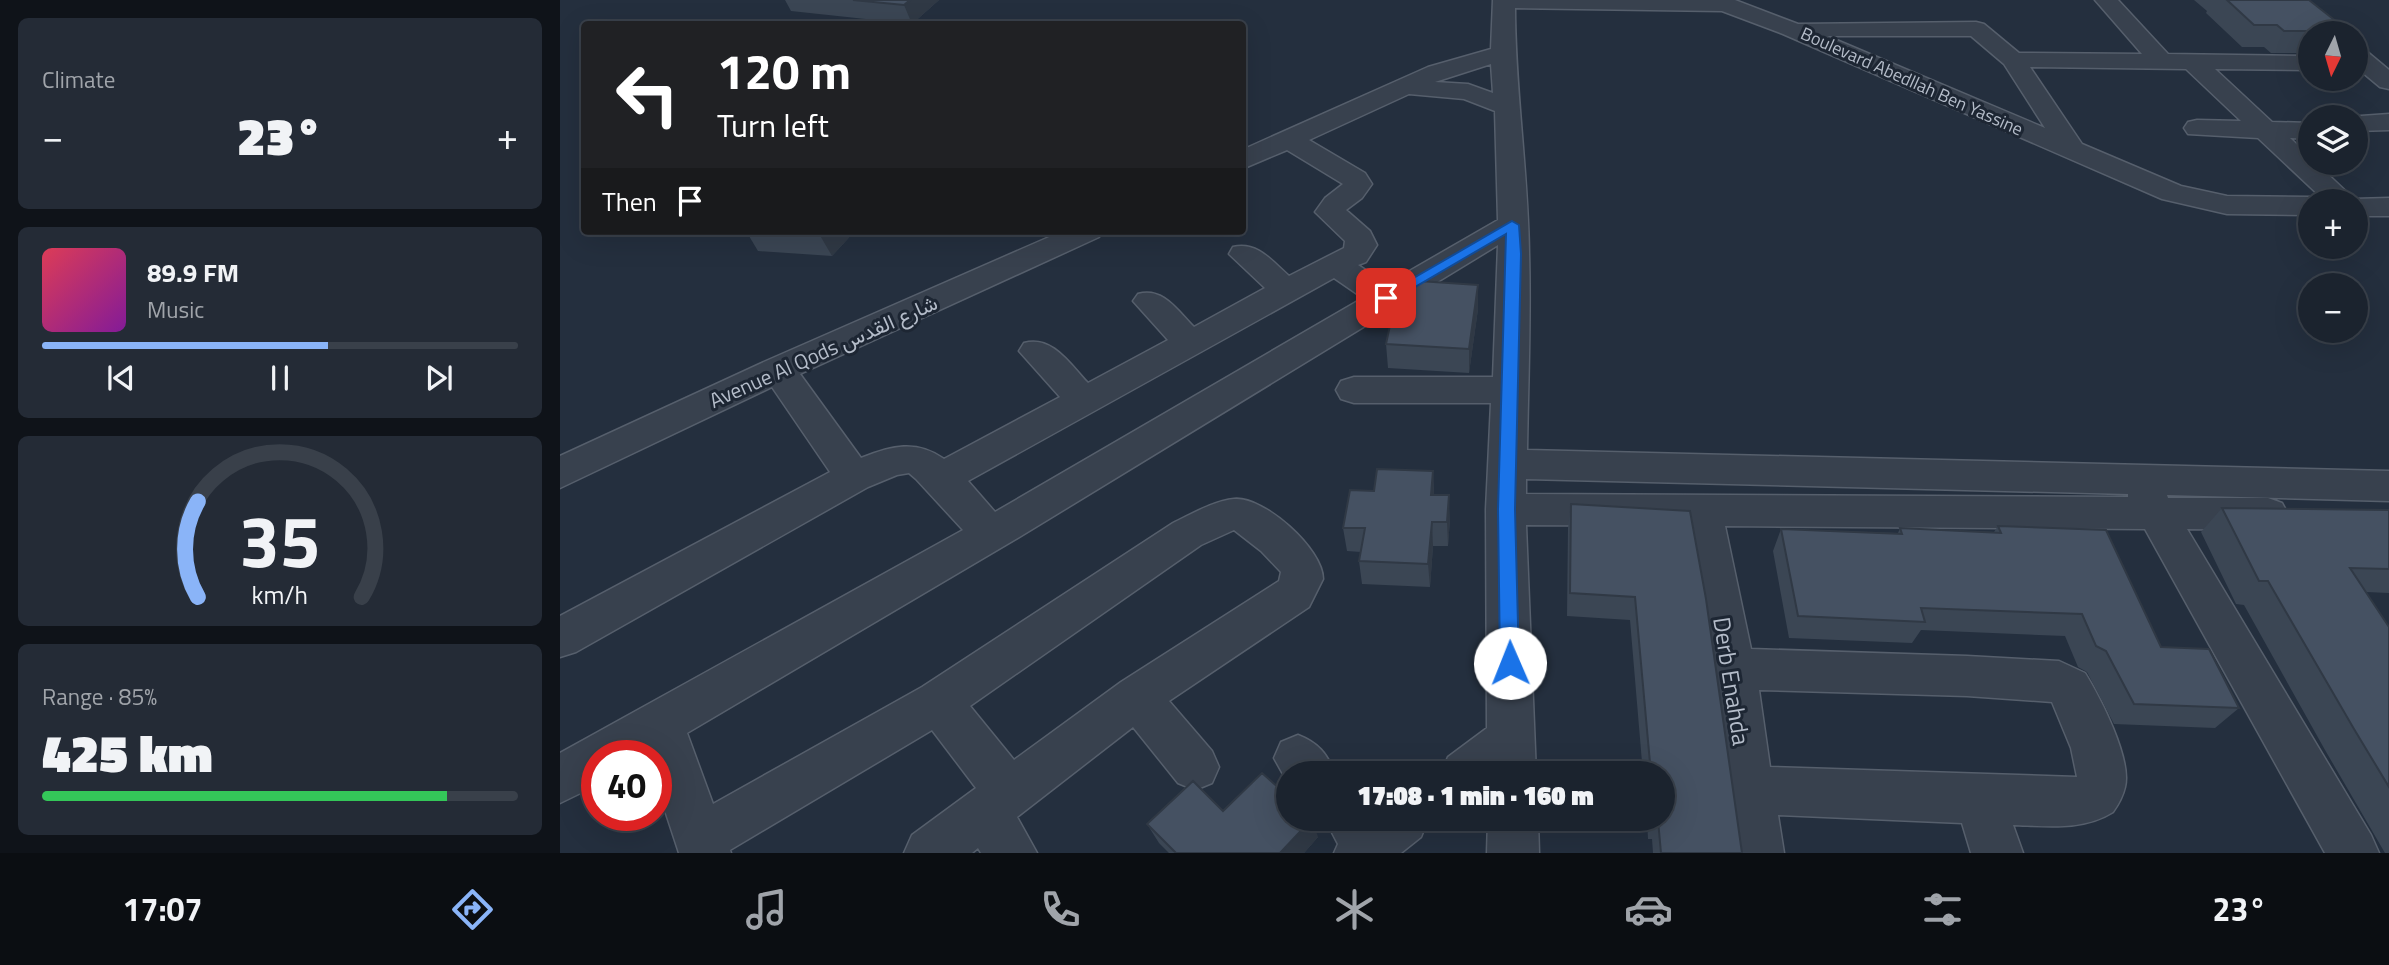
<!DOCTYPE html>
<html lang="en">
<head>
<meta charset="utf-8">
<style>
  body { margin:0; font-family:"Titillium Web",Vazirmatn,sans-serif; background:#242b36; color:#f1f3f6; height:100vh; display:flex; flex-direction:column; font-size:26px; white-space:nowrap }
  * { box-sizing:border-box; margin:0 }
  p { font-size:23px; color:#a0a4aa }
  .icon { flex:none; width:38px; height:38px; fill:none; stroke:currentColor; stroke-width:2; stroke-linecap:round; stroke-linejoin:round }
  .map { position:relative; flex:1; overflow:hidden }
  .sheet { display:flex; flex-direction:column; gap:18px; padding:18px; background:#0f1319; width:560px }
  .sheet>* { flex:none }
  .guide { position:absolute; left:21px; top:21px; width:665px; height:214px; border-radius:7px; box-shadow:0 7px 28px #0002,0 0 0 2px #39404a; background:#202124; color:#fff; overflow:hidden }
  .needle { width:46px; rotate:185deg }
  .tools { position:absolute; left:1738px; top:21px; display:grid; gap:14px }
  .tools a { display:grid; place-items:center; width:70px; height:70px; border-radius:50%; background:#1b232e; box-shadow:0 7px 28px #0002,0 0 0 2px #39404a; font-size:35px }
  .speed { position:absolute; left:21px; top:740px; display:flex; gap:14px; font-size:35px; font-weight:700; text-align:center }
  .speed>* { display:grid; place-content:center; width:91px; height:91px; border-radius:50%; background:#1b232e; box-shadow:0 7px 28px #0002,0 0 0 2px #39404a; line-height:1 }
  .speed .limit { border:10px solid #d22; background:#fff; color:#111 }
  .pin { position:absolute; display:grid; place-items:center; width:60px; height:60px; color:#fff; margin:-30px; border-radius:14px; box-shadow:0 4px 10px #0006 }
  .me { position:absolute; width:77px; margin:-38px; rotate:359deg; stroke-linejoin:round; filter:drop-shadow(0 0 5px #0008) }
  .turn { display:flex; align-items:center; gap:24px; height:147px; padding:0 21px; font-size:32px }
  .turn .icon { width:91px; height:91px; stroke-width:2.5 }
  .turn b { display:block; font-size:49px; line-height:60px }
  .then { display:flex; align-items:center; height:66px; padding:0 21px; background:#0003; gap:14px; font-size:26px }
  .big { font-size:52px; font-weight:800; line-height:1.1 }
  .sheet .tile { flex:1; display:flex; flex-direction:column; justify-content:center; gap:10px; min-width:0; padding:0 24px; border-radius:10px; background:#242b36 }
  .sheet .dial { align-items:center; gap:0 }
  .dial svg { height:182px; overflow:visible; fill:none; stroke:#39404a; stroke-width:7; stroke-linecap:round; text-anchor:middle }
  .dial text { fill:#f1f3f6; stroke:none }
  .song { display:flex; align-items:center; gap:21px }
  .cover { width:84px; height:84px; border-radius:10px; background:linear-gradient(135deg,hsl(350 70% 55%),hsl(290 70% 35%)) }
  .played { height:7px; border-radius:4px; background:linear-gradient(90deg,#8ab4f8 60%,#39404a 60%) }
  .keys { display:flex; justify-content:space-around; direction:ltr }
  .heat { display:flex; justify-content:space-between; align-items:center; font-size:38px; direction:ltr }
  .charge { height:10px; border-radius:5px; background:linear-gradient(90deg,#34c759 85%,#39404a 0) }
  .trip { position:absolute; left:716px; top:761px; width:399px; height:70px; border-radius:35px; background:#1b232e; box-shadow:0 7px 28px #0002,0 0 0 2px #39404a; font-weight:800; line-height:70px; text-align:center }
  .menu { display:flex; height:112px; justify-content:space-around; align-items:center; background:#0b0e12; color:#a0a4aa }
  .menu .icon { width:49px; height:49px }
  .menu .current { color:#8ab4f8 }
  .menu b { font-size:32px; color:#f1f3f6 }
  main { display:flex; flex:1; min-height:0 }
  .map>svg:first-child { display:block }
</style>
</head>
<body>
<main>
<section class="sheet">
<div class="tile"><p>Climate</p>
<div class="heat"><a>−</a><b class="big">23°</b><a>+</a></div>
</div>
<div class="tile">
<div class="song"><i class="cover"></i><div><b>89.9 FM</b><p>Music</p></div></div>
<div class="played"></div>
<div class="keys"><svg class="icon" aria-label="previous" viewBox="0 0 24 24"><path d="M18 5L8 12l10 7zM5 5v14"/></svg><svg class="icon" aria-label="pause" viewBox="0 0 24 24"><path d="M8 5v14M16 5v14"/></svg><svg class="icon" aria-label="next" viewBox="0 0 24 24"><path d="M6 5l10 7-10 7zM19 5v14"/></svg></div>
</div>
<div class="tile dial"><svg viewBox="0 0 100 80">
<path d="M14 69A42 42 0 1 1 86 69"/>
<path d="M14 69A42 42 0 0 1 14 27" stroke="#8ab4f8"/>
<text x="50" y="56" font-size="32" font-weight="700">35</text>
<text x="50" y="72" font-size="11">km/h</text>
</svg></div>
<div class="tile"><p>Range · 85%</p><b class="big">425 km</b><div class="charge"></div></div>
</section>
<div class="map">
<svg width="1829" height="853" viewBox="0 0 1829 853">
  <rect width="100%" height="100%" fill="#242f3e"/>
  <g fill="none" stroke-linecap="round" stroke-linejoin="round">
    <defs>
      <path id="minor" d="M933,0h242l63,24 178,-2 8,2 35,29 123,1 -47,-54h23l50,54 142,2v14l-95,-1 57,53 38,1v16l-20,-1 20,19v6h6l38,36 35,-1v18h-33v-15h-31l-67,-63 -70,-4 -4,-6 4,-6 9,-2 44,1 -55,-52 -156,-2 52,77 99,42 46,10 83,1 10,3 -10,1v14l-83,-1 -65,-15 -379,-165 -61,-23 -207,-3c0,82 13,162 14,245 2,66 -1,131 -2,197l862,21v30l-222,-6 1,3h100l14,5 6,11 -6,11 -14,5 -81,-1 184,306 8,18h-54l-180,-324 -420,-3 26,123 216,7 92,5 26,12c15,24 47,86 40,114 -2,9 -7,18 -12,25 -30,19 -66,14 -100,13l10,28h-52l-9,-30 -184,-8 6,38h-52l-22,-184 -25,-143 -159,-1 10,249h-95l7,-17 39,-29 -1,-219 5,-106h-137l-13,-4 -5,-9 5,-9 13,-4h139l5,-132 -477,291 -334,197 26,71 209,-117 251,-164c19,-9 40,-22 61,-24 30,-3 89,50 89,80l-14,28 -140,94 43,50 7,16 -7,16 -17,7 -17,-7 -45,-56 -116,90 20,36h-56l-3,-5 -6,5h-68l8,-18 64,-47 -44,-58 -202,120 1,3h-52l-23,-70v-27h-59v29l-37,18v-50l403,-223 -47,-51 -7,-6 -12,2 -29,12 -292,165 -16,5v-41l270,-144 -58,-85 -212,101v-32l206,-95 297,-130h40l-4,6 -299,137 61,84c30,-12 55,-19 83,1l116,-62 -41,-46 5,-8c28,-8 46,21 64,40l80,-43 -35,-39 5,-7c25,-7 39,16 56,33l71,-39 -36,-34 4,-7c24,-6 39,14 56,29l55,-28 1,-7 -30,-29 10,-14 18,-14 -56,-34 -45,19v-19l186,-83 63,-18zM1267,36h144l33,28 41,64zM931,64l2,29 -25,-9 -33,-2zM849,94l55,5 31,12 3,109 -111,64 -29,-19 8,-3 11,-17 -7,-14 -24,-21 16,-12 10,-14 -7,-11 -56,-33zM774,278l29,20 -368,214 -27,-31zM966,479l602,15v3l-602,-3zM674,530l27,21 20,21 -2,9 -158,101 -107,78 -44,-54 231,-161zM1199,690l208,6 85,6 19,46 6,29 -307,-10z
        M1796,48l9,2 24,20v19l-9,-2 -24,-20z
        M1829,114v16l-33,1v-14h-9z
        M738,735c20,8 29,18 37,39h-47v9l-14,-25 7,-16z
        M765,819h103l-7,18 -20,16h-67l4,-9z
        M928,819h50l1,34h-52z"/>
    </defs>
    <use href="#minor" stroke="#565f6c" stroke-width="3"/>
    <use href="#minor" fill="#38414e" fill-rule="evenodd"/>
  </g>
  <path fill="#3b4654" d="M225,0h154l-27,24 -121,-13z
    M1634,0h115l42,33h-41v20h-39l-7,-6h-22l-36,-34 1,-2z
    M186,231h109l-23,25 -74,-5z
    M918,309l-9,64 -81,-5 -2,-24z
    M873,471l1,24 16,24 -2,27h-15l-3,41 -68,-3 -3,-23 2,-9 -14,-1 -4,-23 31,-37z
    M1011,504l119,7 52,342h-89l-1,-14h-4l-1,-20h15v-45h-19l-13,-154 -63,-4 1,-88z
    M1662,508l167,2v83l-23,-1 23,35v226h-4l-60,-103 -81,-145 -8,-1 -35,-72z
    M1438,526l163,121 78,61 -24,20 -101,-4 -27,-52 -9,-5 -13,-31 -144,-6 -9,13 -123,-5 -16,-87 8,-22 117,4 2,-5 94,4z
    M587,824l171,13 -14,16h-135l-10,-10z"/>
  <path fill="#303945" d="M350,0h29l-27,24 -8,-19z
    M259,231h36l-23,25 -14,-24z
    M918,285v24l-9,64v-24z
    M873,471l1,24h-3z
    M889,495l1,24 -2,27 -1,-24z
    M872,522l1,24 -3,41 -2,-23z
    M752,819l6,18 -14,16h-24z"/>
  <path fill="#455162" stroke="#303945" stroke-width="2" d="M293,0h57l-6,5z
    M1667,0h82l42,33h-26l-1,-2h-40l-7,-6h-23z
    M844,280l74,5 -9,64 -83,-5 13,-61z
    M817,469l56,2 -2,24h18l-2,27h-15l-4,42 -69,-3 6,-33h-22l7,-38 24,1z
    M1011,504l119,7 16,88 36,254h-81l-3,-33h-3v-1h7v-45h-11l-16,-177 -65,-4z
    M1662,508l167,2v59l-39,-1 39,59v160l-35,-58 -86,-148h-9z
    M1438,526l108,4 55,117 48,2 30,59 -105,-4 -28,-53 -10,-5 -14,-32 -161,-6 4,14 -127,-6 -17,-87 121,5 -2,-6 101,5z
    M702,773l26,23v23h24l-32,34h-104l-29,-29 46,-43 30,30z"/>
  <path fill="#1a73e8" stroke="#114b97" stroke-width="2" d="M952,221l7,4 2,29 -6,255 4,154 -2,6 -7,2 -7,-2 -3,-6 -2,-154 8,-275 -115,67 -5,2 -7,-5z"/>
  <g text-anchor="middle" dominant-baseline="central" stroke-width="6" stroke-linejoin="round" paint-order="stroke">
    <g font-size="18" fill="#b4bcc9" stroke="#1d2633">
      <text transform="translate(1352 81) rotate(24)">Boulevard Abedllah Ben Yassine</text>
    </g>
    <g font-size="21" fill="#b4bcc9" stroke="#1d2633">
      <text transform="translate(263 351) rotate(-24)">Avenue Al Qods شارع القدس</text>
    </g>
    <g font-size="24" fill="#b4bcc9" stroke="#1d2633">
      <text transform="translate(1172 681) rotate(81)">Derb Enahda</text>
    </g>
  </g>
</svg>
<div class="tools">
<a><svg class="needle" viewBox="-14 -14 28 28"><path d="M0-13l5 13h-10z" fill="#e53935"/><path d="M0 13l5-13h-10z" fill="#a0a4aa"/></svg></a>
<a><svg class="icon" aria-label="layers" viewBox="0 0 24 24"><path d="M12 4l9 5-9 5-9-5zM3 14l9 5 9-5"/></svg></a>
<a>+</a>
<a>−</a>
</div>
<div class="speed"><div class="limit">40</div></div>
<div class="pin" style="left:826px;top:298px;background:#d93025"><svg class="icon" aria-label="arrive" viewBox="0 0 24 24"><path d="M6 21V4h12l-3 4 3 4H6"/></svg></div>
<svg class="me" style="left:950px;top:663px" viewBox="-20 -20 40 40"><circle r="19" fill="#fff"/><path d="M0-13L10 11 0 6-10 11z" fill="#1a73e8"/></svg>
<div class="trip">17:08 · 1 min · 160 m</div>
<div class="guide">
<div class="turn"><svg class="icon" aria-label="left" viewBox="0 0 24 24"><path d="M17 20v-9H6M10 6l-5 5 5 5"/></svg><div><b>120 m</b>Turn left</div></div>
<div class="then">Then<svg class="icon" aria-label="arrive" viewBox="0 0 24 24"><path d="M6 21V4h12l-3 4 3 4H6"/></svg></div>
</div>
</div>
</main>
<nav class="menu">
<b>17:07</b>
<svg class="icon current" aria-label="directions" viewBox="0 0 24 24"><path d="M12 3l9 9-9 9-9-9zM9 14v-3h6M13 9l2 2-2 2"/></svg>
<svg class="icon" aria-label="music" viewBox="0 0 24 24"><path d="M9 18V5l10-2v13"/><circle cx="6" cy="18" r="3"/><circle cx="16" cy="16" r="3"/></svg>
<svg class="icon" aria-label="phone" viewBox="0 0 24 24"><path d="M5 4h4l2 5-3 2q2 4 5 5l2-3 5 2v4C11 20 4 13 5 4z"/></svg>
<svg class="icon" aria-label="climate" viewBox="0 0 24 24"><path d="M12 3v18M4 7l16 10M4 17L20 7"/></svg>
<svg class="icon" aria-label="car" viewBox="0 0 24 24"><path d="M5 17H2v-5l4-1 3-4h7l3 4 3 1v5h-3M9 17h6M6 11h13"/><circle cx="7" cy="17" r="2"/><circle cx="17" cy="17" r="2"/></svg>
<svg class="icon" aria-label="filters" viewBox="0 0 24 24"><path d="M4 7h16M4 17h16"/><circle cx="9" cy="7" r="2"/><circle cx="15" cy="17" r="2"/></svg>
<b>23°</b>
</nav>
</body>
</html>
